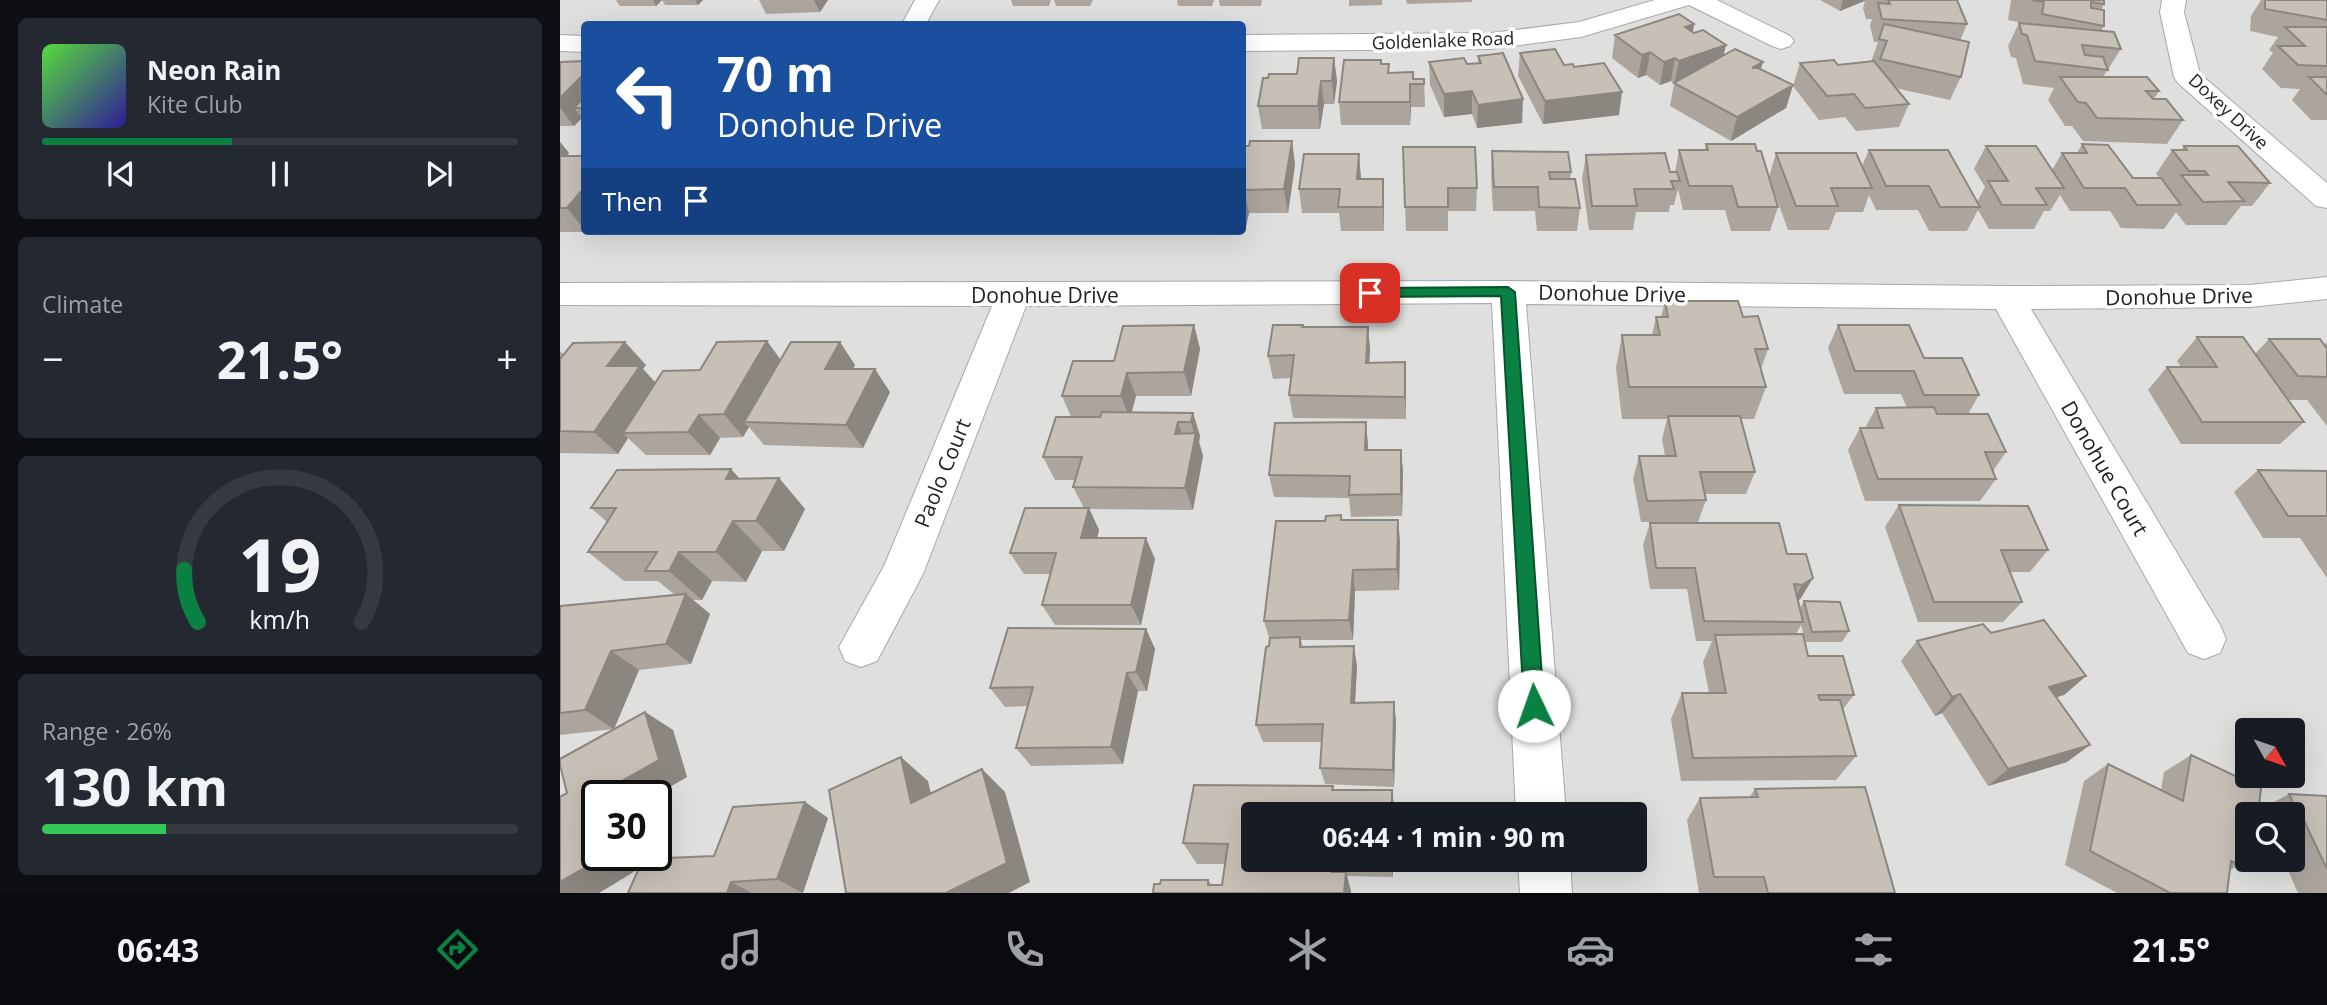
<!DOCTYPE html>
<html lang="en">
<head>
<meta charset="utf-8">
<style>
  body { margin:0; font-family:"Open Sans",sans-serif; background:#242831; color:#f1f3f6; height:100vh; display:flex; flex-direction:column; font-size:26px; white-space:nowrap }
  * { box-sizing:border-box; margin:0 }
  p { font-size:23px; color:#9ea1a6 }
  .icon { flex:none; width:38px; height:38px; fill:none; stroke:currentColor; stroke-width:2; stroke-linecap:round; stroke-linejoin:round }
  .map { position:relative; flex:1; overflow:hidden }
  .panel { display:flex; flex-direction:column; gap:18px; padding:18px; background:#0d0f14; width:560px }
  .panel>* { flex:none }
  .hud { position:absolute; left:21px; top:21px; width:665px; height:214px; border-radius:7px; box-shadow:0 7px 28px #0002; background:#1a4fa0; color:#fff; overflow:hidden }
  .needle { width:46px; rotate:130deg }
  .tools { position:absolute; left:1675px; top:718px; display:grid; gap:14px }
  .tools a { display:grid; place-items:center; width:70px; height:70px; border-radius:7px; background:#171b24; box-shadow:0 7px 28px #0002; font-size:35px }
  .speed { position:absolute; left:21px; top:780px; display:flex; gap:14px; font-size:35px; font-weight:700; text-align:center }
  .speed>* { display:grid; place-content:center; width:91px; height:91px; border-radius:50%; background:#171b24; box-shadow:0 7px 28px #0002; line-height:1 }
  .speed .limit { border:4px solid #111; border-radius:10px; background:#fff; color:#111 }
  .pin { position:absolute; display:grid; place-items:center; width:60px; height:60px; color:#fff; margin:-30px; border-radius:14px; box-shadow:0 4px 10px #0006 }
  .me { position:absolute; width:77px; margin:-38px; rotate:357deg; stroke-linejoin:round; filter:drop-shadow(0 0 5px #0008) }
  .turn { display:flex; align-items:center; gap:24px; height:147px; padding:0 21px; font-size:32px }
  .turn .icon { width:91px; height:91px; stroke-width:2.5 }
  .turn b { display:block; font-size:49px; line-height:60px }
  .then { display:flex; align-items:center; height:66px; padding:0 21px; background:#0003; gap:14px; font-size:26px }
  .big { font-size:52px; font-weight:700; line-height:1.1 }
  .panel .tile { flex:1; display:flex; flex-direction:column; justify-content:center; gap:10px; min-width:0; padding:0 24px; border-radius:10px; background:#242831 }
  .panel .dial { align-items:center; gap:0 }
  .dial svg { height:182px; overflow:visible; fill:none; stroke:#363941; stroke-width:7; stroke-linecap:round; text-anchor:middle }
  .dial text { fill:#f1f3f6; stroke:none }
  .song { display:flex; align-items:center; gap:21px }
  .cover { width:84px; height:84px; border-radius:10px; background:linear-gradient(135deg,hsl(110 70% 55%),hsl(250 70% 35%)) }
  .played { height:7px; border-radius:4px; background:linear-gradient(90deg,#0b8043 40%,#363941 40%) }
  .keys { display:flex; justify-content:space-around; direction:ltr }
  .heat { display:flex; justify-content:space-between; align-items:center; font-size:38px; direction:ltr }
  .charge { height:10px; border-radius:5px; background:linear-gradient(90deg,#34c759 26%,#363941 0) }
  .trip { position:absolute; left:681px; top:802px; width:406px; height:70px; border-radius:7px; background:#171b24; box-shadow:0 7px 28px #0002; font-weight:700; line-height:70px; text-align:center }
  .menu { display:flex; height:112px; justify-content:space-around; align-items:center; background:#090b0e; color:#9ea1a6 }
  .menu .icon { width:49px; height:49px }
  .menu .active { color:#0b8043 }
  .menu b { font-size:32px; color:#f1f3f6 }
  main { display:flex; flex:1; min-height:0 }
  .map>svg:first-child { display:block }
</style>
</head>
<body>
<main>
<section class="panel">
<div class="tile">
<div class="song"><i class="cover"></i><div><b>Neon Rain</b><p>Kite Club</p></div></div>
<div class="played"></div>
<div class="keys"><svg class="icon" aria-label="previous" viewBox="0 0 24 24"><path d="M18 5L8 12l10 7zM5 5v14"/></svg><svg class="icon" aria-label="pause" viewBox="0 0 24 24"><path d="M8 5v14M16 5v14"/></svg><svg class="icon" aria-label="next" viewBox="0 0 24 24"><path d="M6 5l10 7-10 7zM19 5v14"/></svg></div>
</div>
<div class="tile"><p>Climate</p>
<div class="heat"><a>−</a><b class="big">21.5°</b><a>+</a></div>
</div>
<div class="tile dial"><svg viewBox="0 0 100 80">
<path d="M14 69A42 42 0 1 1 86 69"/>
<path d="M14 69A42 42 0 0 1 8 46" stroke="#0b8043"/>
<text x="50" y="56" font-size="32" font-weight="700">19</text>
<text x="50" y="72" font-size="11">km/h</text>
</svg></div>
<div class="tile"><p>Range · 26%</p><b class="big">130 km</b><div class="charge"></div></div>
</section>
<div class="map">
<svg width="1767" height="893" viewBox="0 0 1767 893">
  <rect width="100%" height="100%" fill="#f2f0e8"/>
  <path fill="#dfdfde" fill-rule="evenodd" d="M0,0h1767v893h-1767zM24,24h658v207h-658zM1687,730h45v45h-45zM37,796h59v60h-59zM693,814h381v45h-381zM1687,814h45v45h-45z"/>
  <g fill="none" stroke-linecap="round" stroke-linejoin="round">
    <defs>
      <path id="street" d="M355,0h24l-13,24h-24z
        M1095,0h62l73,36 4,5 -4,5 -9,3 -9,-3 -83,-41 -108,32 -90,12 -249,2v-16l249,-2 88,-11z
        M1602,0h24l-2,12 16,62 127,109v25l-11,-2 -138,-123 -4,-6 -14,-65z
        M0,35l24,1v16l-24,-1z
        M1767,277v22l-77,8 -219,2 189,316 6,14 -6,14 -16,6 -16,-6 -192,-344 -470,-5 40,510h-50l-24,-511 -466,3 -103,268 -46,87 -16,6 -16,-6 -6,-14 45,-81 108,-260 -432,-1v-22l948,-2 499,5 243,-1z
        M958,859h52l2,34h-52z"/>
    </defs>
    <use href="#street" stroke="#a8a8a8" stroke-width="2"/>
    <use href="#street" fill="#fff" fill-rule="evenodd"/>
  </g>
  <path fill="#aba59d" d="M56,0h46l-6,6h-36z
    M102,0h41l-5,5h-33z
    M199,0h69l-8,12 -54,2z
    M451,0h40l-2,6h-36z
    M494,0h39l-3,6h-34z
    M617,0h37l-2,6h-34z
    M659,0h43l-1,6h-41z
    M789,0h33v5l-33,1z
    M846,0h66v2l-65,2z
    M1260,0h137l10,24 -7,17 1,36 -11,23 -55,-12 14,16 -10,23 -43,4 -11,-14 -26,3 -26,-34 7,-23 38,2 33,-3 7,-20h-4l-4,-16 2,-7h-6l-3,-11 2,-7 -25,10z
    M1451,0h93v4l-3,6 3,16 -3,5 20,18 -18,28 56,14 -5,8 29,21 -16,24 -84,-3 -11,-15h-7l-17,-26 6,-12 -31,-4 -7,-26 -5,-1 -3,-11 11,-23 14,2 -25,-5z
    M1701,0h66v120h-16l-19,-20 8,-11 -19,-1 -19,-19 11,-16 -4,-3 9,-13 -28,-6 1,-15z
    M1134,24l-1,8 30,24 38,13 32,16 -7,23 -55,33 -61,-35 4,-22 -3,-3 -11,4 -14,-10 -8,3 -26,-20 3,-23z
    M960,53l44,12 55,50 -76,9 -25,-48z
    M918,56l44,67 -45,5 -5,-14 -28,3 -14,-32 -1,-23 38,2 11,-1z
    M774,58l3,23 -3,23h-10l-4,25h-58l-4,-23 10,-28 29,-4z
    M24,61v60l-2,-3 -8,8h-14v-64z
    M821,64l8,9 24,6h11l1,28h-14l-1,18h-69l-2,-23z
    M732,141l3,24 -7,48h-39l-4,18h-3v-85z
    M0,142l9,11 -3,3h18v75l3,1h-27z
    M1146,144l72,63 -8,24h-39l-6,-21h-42l-5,-21 -4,16h-4l-1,7h-33l-3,18h-44l-7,-51 4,-24 84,17h5l4,-22h26z
    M1522,144l51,34h27l-4,-4 16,-24h9l3,-4 86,37 -18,23h-11l-15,19h-40l-10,-13 -12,17 -43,-1 -11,-17h-40l-10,-16 -10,16h-6l-10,18h-45l-11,-19 -11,21h-38l-11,-21h-42l-7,-15 -6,17h-27l-7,18h-41l-19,-53 7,-24 86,13 7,-16 108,52 8,-15 -11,-18 12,-23 66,24 10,-17h15z
    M843,147l74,41 -1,23h-28v20h-42z
    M932,151l79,21 -1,7 10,29 -3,23h-40l-2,-20h-42l-2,-37z
    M801,179l23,24v28h-43l-2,-18h-37l-3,-24z
    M43,231h40l-1,1 -38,1z
    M181,231h44v1z
    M236,231h46l-1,2h-44z
    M576,231h43v1z
    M1105,301l78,16 25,32 -7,20 5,18 -12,32h-13l14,53 -9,22h-41l1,6 -8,22h-57l-8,-43 6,-23h26l-3,-17 5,-20h-45l-6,-51 6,-33h30l4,-18h5z
    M634,325l6,24 -9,47h-55l-5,16 62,1 7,23 -1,6 4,14 -10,54 -104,-1 10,21 -2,8 58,21 -14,66h-86l-13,-20 9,-31h-27l-14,-21 74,-45 -11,-21 3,-7h-21l-12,-23 28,-40 -9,-21 52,-35z
    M1278,325l141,70 -11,19 38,38 -13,19 3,8 -16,22h-115l-17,-51 12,-22h5l11,-20h31l-6,-14h-57l-16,-46z
    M743,327h65l2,23 -1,12h36l1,57 -113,-1 -4,-23 2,-17 -18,1 -5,-23z
    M1637,337l58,17 14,-15 55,6 3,-3v84l-20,-26h-19l16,22 -24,22h-99l-33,-54 19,-23h14l-4,-6z
    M207,341l14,19 74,5 -2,4 37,23 -27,56 -99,-3 -15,-18 -6,10 -23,1 -10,17h-64l-18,-17 -10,16 -58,-1v-102l4,4 82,10 -3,4 12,13 45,-12z
    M806,422l2,28h33l2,22 -1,44 -51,1 -2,-19 -75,-1 -5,-22z
    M1698,470l69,1v107l-27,-40h-37l-29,-46z
    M180,478h39l26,31 -21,42h-22l-16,31 -34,-1 -10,19h-9l17,14 -19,50 -52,6 -25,59 -54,6v-129l115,-11 -17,-14h-34l-36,-29 19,-30 -16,-14z
    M1339,505l149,45 -18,22h-21l13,30 -19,20h-85l-33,-95z
    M781,520l59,21 -1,49 -44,1 -2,49h-52l2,7 54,19 -2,37 39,-1 2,19 -2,66 -69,-3 -5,-16 2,-26h-59l-7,-17 14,-84 -6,-20z
    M1090,523l137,31h19l-5,44 -3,3 2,7 4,-7 45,30 -7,11h-36l-5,-17 -5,9 12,22 46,39 -11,14 13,47 -20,24 -155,1 -10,-62 11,-26h27l-6,-31 9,-21h-16l-9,-52h-37l-7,-44z
    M586,629l9,20 -8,42h-9l-15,73 -92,2 -15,-18 12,-42 -23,1 -15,-19z
    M1431,633l95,43 -22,19 -8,2 11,65 -79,24 -46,-73 -7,3 -34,-55 16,-20z
    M85,712l28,18 14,47 -33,19h-57l47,63 70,-3 91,-54 23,16 -25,75h-175l10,-24 -39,24h-39l7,-100z
    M1631,755l56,59v45h2l-19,11 -3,23h-110l-52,-28 19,-84 24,-17 53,26 3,-18z
    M773,786l1,4 -81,69h140v18l-46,-1 4,17h-198l55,-13 4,5h10l3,-21h-28l-14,-21z
    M1195,789l140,104h-196l-12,-73 13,-22h49z
    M1729,794l38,2v97h-29l-15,-34h9v-45h-32l-1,-4z"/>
  <path fill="#8b8680" d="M93,0h9l-6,6z
    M135,0h8l-5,5z
    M254,0h14l-8,12z
    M1283,0h23l-26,11z
    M1134,24l-4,23 -5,-20z
    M1166,45l-5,23 -47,16 5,-23z
    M1090,52l-4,23 -8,3 4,-23z
    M774,58l3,23 -3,23 -2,-23z
    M1115,58l-4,23 -11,4 4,-23z
    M1203,62l-7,23 -4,-17z
    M24,74v34h-10l8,10 -8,8 -14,-18v-10z
    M761,81l3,23 -4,25 -2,-23z
    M850,84l1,23 -1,18z
    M1233,85l-7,23 -55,33 6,-24z
    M912,91v23l-28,3v-23z
    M1062,92l-3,23 -76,9 2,-23z
    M963,99l-1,24 -45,5 1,-23z
    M732,141l3,24 -7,48 -4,-24z
    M0,142l9,11 -9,9z
    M799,154l2,24 -3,25 -1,-24z
    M823,179l1,24v28l-1,-24z
    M24,188v41l-17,-21z
    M684,190l5,23 -4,18 -3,-13v-21z
    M634,325l6,24 -9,47 -7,-24z
    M808,327l2,23 -2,36 -2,-23z
    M207,341l17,24 -40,57 5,5 -6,10 -19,-23z
    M65,342l21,23 -3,4 18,20 -38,44 5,5 -10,16 -24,-22 13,-66z
    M280,342l15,23 -14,27 -16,-23z
    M845,362l1,23v34l-1,-22z
    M315,369l15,23 -27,56 -17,-23z
    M567,373l9,23 -6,23 -9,-23z
    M633,413l7,23 -1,6 4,14 -10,54 -8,-22 10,-51 -4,-15z
    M139,415l21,23 -10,17 -22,-23z
    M618,422l7,23 -10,-11z
    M806,422l2,23 -1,27 -2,-22z
    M841,450l2,22 -1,44 -1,-22z
    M171,469l28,31 -33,-21z
    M219,478l26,31 -21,42 -28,-30z
    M529,508l10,22 -7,30 -11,-22z
    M838,520l2,21 -1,49 -2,-21z
    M173,521l29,30 -16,31 -30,-30z
    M586,538l9,21 -14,66 -10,-20z
    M119,552l33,29 -10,19 -33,-29z
    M793,570l2,21 -2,49 -4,-20z
    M1253,578l-12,20 -10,8 11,-21z
    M126,594l24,20 -19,50 -25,-20z
    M586,629l9,20 -8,42 -11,-19z
    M794,646l3,20 -3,55 -3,-18z
    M51,651l28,19 -25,59 -29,-19z
    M567,673l11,18 -15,73 -12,-17z
    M1526,676l-22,19 -36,10 21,-18z
    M1400,694l-18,19 -7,3 17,-19z
    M834,702l2,19 -2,66 -1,-17z
    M85,712l28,18 14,47 -33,19h-54l-1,-2z
    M1530,745l-23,17 -79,24 20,-17z
    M341,757l27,24 10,44 -27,-22z
    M422,769l23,23 25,90 -21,11h-63z
    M832,790l3,22v2h-3z
    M245,802l23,16 -25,75 -26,-14z
    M45,856h38l2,9 -46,28h-39v-11z
    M771,859h1l5,17 -6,-4z
    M830,859h3v18z
    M786,872l5,19v2h-7z
    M171,882l21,11h-25z"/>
  <path fill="#c7c0b7" stroke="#8b8680" stroke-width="2" d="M1328,0h69l10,24 -85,-5 -4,-16 12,1z
    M1472,0h72v4l-13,-2v6l13,2v16l-62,-12 2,-12z
    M1705,0h62v20l-62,-11z
    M1119,14l15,10 -9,3 9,6 9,-3 23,15 -47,16 -4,-3 -11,4 -14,-10 -8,3 -27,-20z
    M1459,23l95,9 7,17 -39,-4 3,10 18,2 5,13 -73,-9 -8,-26 -5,-1z
    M1324,24l85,18 -8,35 -81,-18 7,-18 -8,-2z
    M1725,27h42v39l-29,-1 -20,-19h27z
    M995,49l9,16 9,-1 1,3 30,-4 18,29 -77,9 -25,-48z
    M1175,49l28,13 -11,6h6l35,17 -56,32 -63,-34z
    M943,53l20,46 -45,6 -6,-14 -28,3 -15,-32 35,-4 3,6 14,-1 -3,-7z
    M739,58h35l-2,23h-11l-3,25h-60l5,-28h5l1,-4h28z
    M784,60h37v4h8l-1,9 25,-1v7h11v5h-14v18h-71z
    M1274,60l4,5 36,-4 35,43 -44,4 -11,-14 -27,2 -27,-33z
    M24,61v13l-24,24v-36z
    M1500,77h87l12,14h-13l7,8h13l17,21 -86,-2 -11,-15 -8,-1z
    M1749,77h18v18z
    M24,97v11h-10z
    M690,141h42l-8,48 -40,1 -2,7v-51h7z
    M1146,144h49l2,7h4l17,56h-40l-6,-21h-43l-10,-36h29z
    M1522,144l26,1 25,33h28l20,27h-44l-12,-17h-41l-22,-35h25z
    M1426,146h50l28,42h-28l11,17h-45l-14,-24h20z
    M1624,146h54l32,37 -42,-1 16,19 -41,1 -22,-27h27l-3,-4h-16l-17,-21h15z
    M843,147h72l2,41h-29v19h-43z
    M1309,150h79l32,57h-40l-11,-21h-43z
    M932,151l76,1 3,20h-22l1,7h25l5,29 -41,-1 -1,-20h-44z
    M1105,153l5,19h7l3,9h-9l3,8h-40l3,17h-45l-6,-51z
    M1216,153h80l16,35h-41l7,18h-42z
    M744,154h55l-2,25h26v28h-45l2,-18h-41z
    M0,156h24v32l-17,20h-7z
    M1105,301h73l5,16 15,-1 10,33h-13l11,38h-137l-7,-52h38l-4,-18h12z
    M634,325l-10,47 -57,1 -6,23h-59l11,-35h41l9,-35z
    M713,325h30l-1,2h66l-2,36 39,-1v35l-116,-2 5,-40 -26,1z
    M1278,325h71l15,33h38l17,37h-55l-10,-24h-59z
    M1637,337h46l61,85h-102l-35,-55h50z
    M1709,339h51l7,10v28l-29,-1z
    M207,341l-43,73 -25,1 -11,17 -65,1 40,-62 37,-1 17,-28z
    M65,342l-18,24h33l-46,66 -34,-1v-72l13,-16z
    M231,342h49l-15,27h50l-29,56 -102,-3z
    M1374,407l3,7h51l18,38h-21l11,27h-118l-18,-51h23l-7,-20z
    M542,412l91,1 -2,9h-13l-3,12 21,-1 -11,55 -112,-1 9,-30h-39l13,-40h44z
    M1108,416h72l15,56h-55l6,28 -59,1 -8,-45h37z
    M806,422l-1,28h36v44l-52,1 1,-19 -81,-1 6,-52z
    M171,469l-5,10 53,-1 -23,43h-23l-17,31h-37l-10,19h-24l12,-19h-69l28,-44h-25l26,-38z
    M1698,470l69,1v45h-39z
    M1339,505l129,1 20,44h-47l21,52h-88z
    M465,508h64l-8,30h65l-15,67h-89l14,-52h-46z
    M781,515v5h57l-1,49 -44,1 -4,50 -85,1 12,-100h49l1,-5z
    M1090,523h129l8,31h19l7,24 -11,7 -8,-1 9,38 -99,-1 -9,-53h-39z
    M126,594l-20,50 -55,7 -26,59 -25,3v-107z
    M1244,601l36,1 9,29 -37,1z
    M1484,620l42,56 -37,11 41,58 -82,24 -48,-75 -8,3 -35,-56 66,-17 8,9z
    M448,628l138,1 -10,43 -9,1 -16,74 -95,1 17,-61 -43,1z
    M1243,634l5,22h35l11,39h-36l2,5h20l16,56 -163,2 -11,-65h44l-11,-58z
    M740,637v10l54,-1 -3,57 43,-1 -1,68 -73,-2 3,-44 -67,1 10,-78 3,-1 1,-8z
    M85,712l14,48 -60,34 1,2h-3v60h8l-45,26v-85l7,-4 -7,-28v-6z
    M1631,755l70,33 -3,26h-11v40l-6,-3 -2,14 -8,-4 -4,32h-57l-80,-42 18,-87 75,37z
    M341,757l10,46 71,-34 25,94 -61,30h-100l-17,-103z
    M634,785l139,1 -1,4h60v24h-139v45h78v13h15l-2,21h-191l1,-9h6l1,-4h47v5h14l6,-41 -45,-1z
    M1305,787l30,106h-127l-4,-16h-50l-14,-79 58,-1 -3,-8z
    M1729,794l38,2v73l-26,-55 -3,-1z
    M245,802l-28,77 -46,3 -4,11h-99l15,-34 71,-3 19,-49z"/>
  <path fill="#0b8043" stroke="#07532c" stroke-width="2" d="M948,287l7,5 29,414 -3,6 -7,3 -7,-3 -3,-6 -23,-410 -131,1 -7,-4 7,-5z"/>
  <g text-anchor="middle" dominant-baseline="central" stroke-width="7" stroke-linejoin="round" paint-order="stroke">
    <g font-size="18" fill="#212121" stroke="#fff">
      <text transform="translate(883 40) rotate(-2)">Goldenlake Road</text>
      <text transform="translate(1669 111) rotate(43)">Doxey Drive</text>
    </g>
    <g font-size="21" fill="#212121" stroke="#fff">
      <text transform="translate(1052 293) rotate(1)">Donohue Drive</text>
      <text x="485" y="295">Donohue Drive</text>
      <text transform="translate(1619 296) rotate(-1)">Donohue Drive</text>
      <text transform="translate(1545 468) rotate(60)">Donohue Court</text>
      <text transform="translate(382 473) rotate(-68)">Paolo Court</text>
    </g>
  </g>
</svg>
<div class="tools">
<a><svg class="needle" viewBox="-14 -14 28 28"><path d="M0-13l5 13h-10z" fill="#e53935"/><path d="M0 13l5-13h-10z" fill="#9ea1a6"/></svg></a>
<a><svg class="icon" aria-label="search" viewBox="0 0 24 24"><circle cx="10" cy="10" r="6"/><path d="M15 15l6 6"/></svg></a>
</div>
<div class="speed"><div class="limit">30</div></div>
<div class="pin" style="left:810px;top:293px;background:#d93025"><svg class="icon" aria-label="arrive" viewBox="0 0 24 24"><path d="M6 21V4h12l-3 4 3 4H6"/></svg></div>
<svg class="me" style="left:974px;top:706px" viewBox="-20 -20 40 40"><circle r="19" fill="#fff"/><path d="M0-13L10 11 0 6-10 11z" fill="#0b8043"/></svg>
<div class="trip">06:44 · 1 min · 90 m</div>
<div class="hud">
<div class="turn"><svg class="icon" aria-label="left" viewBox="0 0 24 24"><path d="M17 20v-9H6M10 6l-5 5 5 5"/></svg><div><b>70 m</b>Donohue Drive</div></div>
<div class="then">Then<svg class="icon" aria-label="arrive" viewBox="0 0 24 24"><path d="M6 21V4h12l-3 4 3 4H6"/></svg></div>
</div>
</div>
</main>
<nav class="menu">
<b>06:43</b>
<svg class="icon active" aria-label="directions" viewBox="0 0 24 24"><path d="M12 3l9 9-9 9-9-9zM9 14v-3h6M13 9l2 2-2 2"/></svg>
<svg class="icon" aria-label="music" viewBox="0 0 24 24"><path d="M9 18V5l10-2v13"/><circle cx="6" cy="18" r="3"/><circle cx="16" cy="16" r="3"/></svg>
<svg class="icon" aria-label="phone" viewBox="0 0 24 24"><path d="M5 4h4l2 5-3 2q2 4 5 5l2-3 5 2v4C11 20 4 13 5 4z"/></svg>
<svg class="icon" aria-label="climate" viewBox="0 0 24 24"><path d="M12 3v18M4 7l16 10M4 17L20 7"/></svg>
<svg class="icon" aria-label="car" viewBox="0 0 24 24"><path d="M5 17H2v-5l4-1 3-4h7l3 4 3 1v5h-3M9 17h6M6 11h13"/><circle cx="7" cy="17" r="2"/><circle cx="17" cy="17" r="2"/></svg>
<svg class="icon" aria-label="filters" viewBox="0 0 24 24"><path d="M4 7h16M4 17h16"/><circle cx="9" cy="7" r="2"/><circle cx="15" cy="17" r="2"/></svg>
<b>21.5°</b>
</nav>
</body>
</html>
